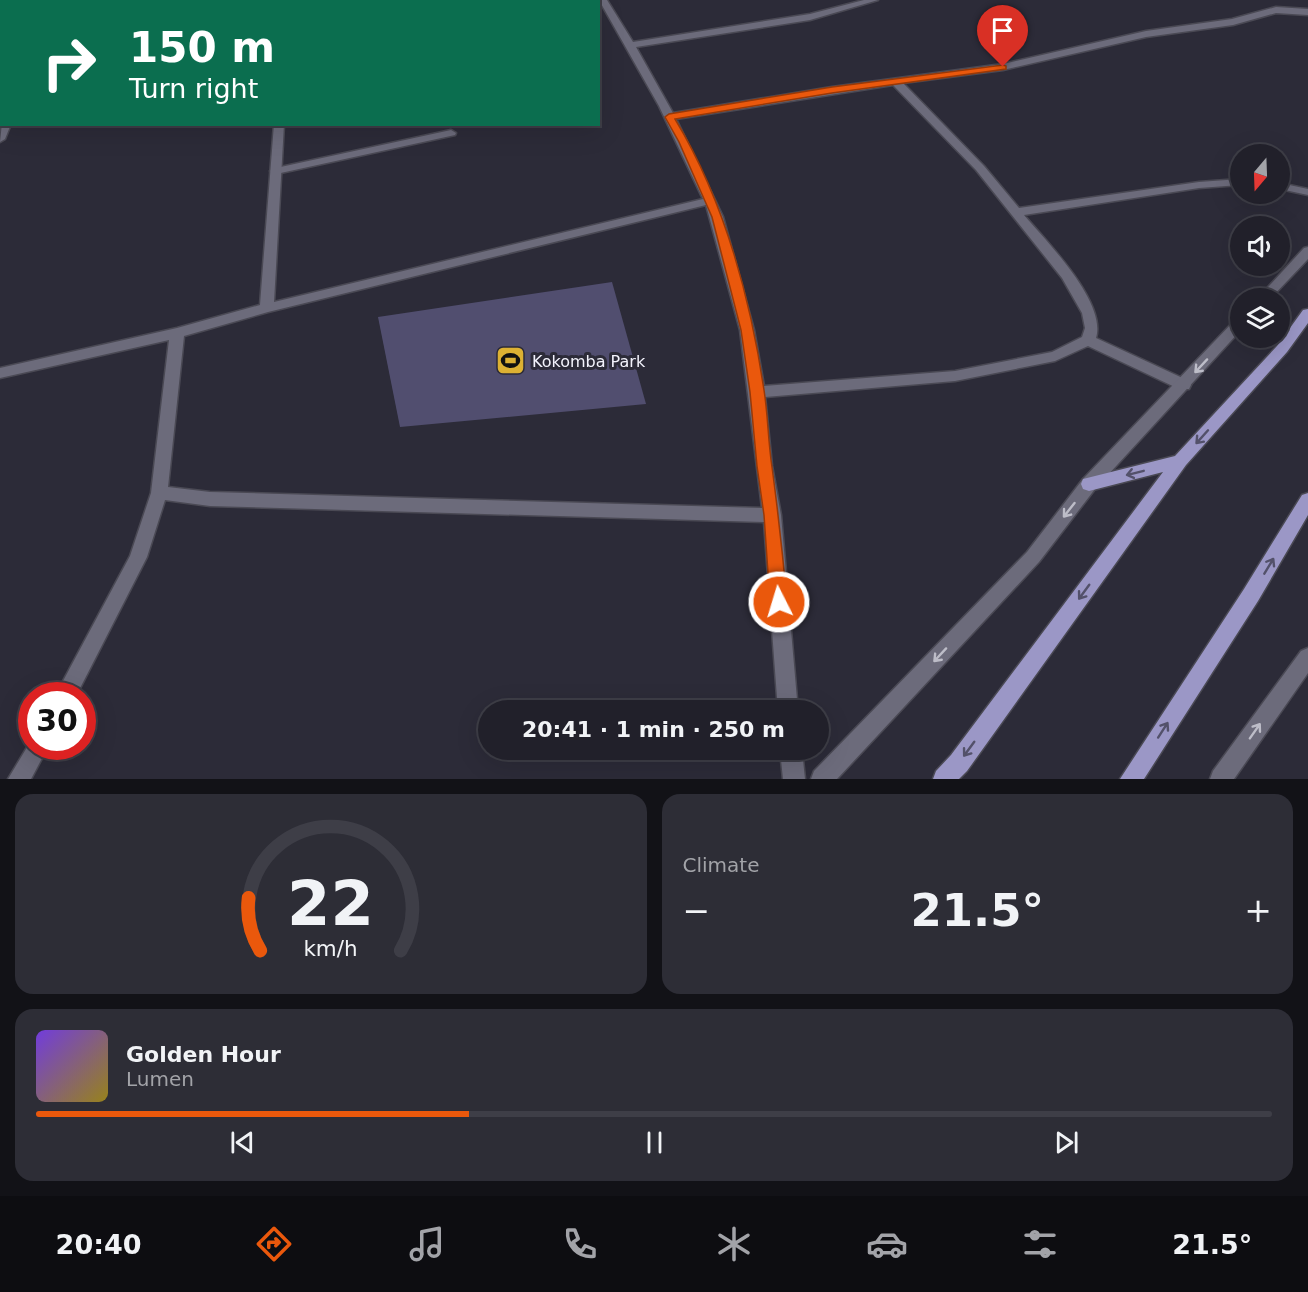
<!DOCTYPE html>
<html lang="en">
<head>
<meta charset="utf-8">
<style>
  body { margin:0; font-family:"DejaVu Sans",sans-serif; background:#2d2d36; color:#f1f3f6; height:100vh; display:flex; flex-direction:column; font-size:22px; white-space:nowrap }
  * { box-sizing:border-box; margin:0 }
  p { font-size:20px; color:#a2a3a8 }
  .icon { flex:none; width:33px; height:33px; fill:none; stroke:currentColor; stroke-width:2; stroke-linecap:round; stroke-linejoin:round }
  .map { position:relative; height:779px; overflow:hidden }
  .sheet { display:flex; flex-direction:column; gap:15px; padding:15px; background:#121217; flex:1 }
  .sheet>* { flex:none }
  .hud { position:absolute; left:0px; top:0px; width:600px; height:126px; box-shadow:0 6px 24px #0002,0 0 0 2px #3e3e47; background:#0b6e4f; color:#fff; overflow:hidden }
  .needle { width:39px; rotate:199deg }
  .controls { position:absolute; left:1230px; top:144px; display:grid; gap:12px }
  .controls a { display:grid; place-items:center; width:60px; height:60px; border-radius:50%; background:#21202a; box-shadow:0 6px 24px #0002,0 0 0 2px #3e3e47; font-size:30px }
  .speed { position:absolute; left:18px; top:682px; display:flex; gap:12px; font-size:30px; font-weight:700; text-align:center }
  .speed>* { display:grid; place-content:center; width:78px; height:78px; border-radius:50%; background:#21202a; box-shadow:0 6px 24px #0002,0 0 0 2px #3e3e47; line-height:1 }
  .speed .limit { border:9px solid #d22; background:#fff; color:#111 }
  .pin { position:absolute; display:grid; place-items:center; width:51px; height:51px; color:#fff; margin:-62px -26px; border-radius:50% 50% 50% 0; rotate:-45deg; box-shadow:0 0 6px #0007 }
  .pin .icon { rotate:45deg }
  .me { position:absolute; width:66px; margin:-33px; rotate:355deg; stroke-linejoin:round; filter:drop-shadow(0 0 4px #0008) }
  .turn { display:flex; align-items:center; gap:21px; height:126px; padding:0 30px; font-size:27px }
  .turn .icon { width:78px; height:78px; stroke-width:2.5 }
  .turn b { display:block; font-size:42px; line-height:51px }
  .big { font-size:45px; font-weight:700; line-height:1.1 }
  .sheet .tile { flex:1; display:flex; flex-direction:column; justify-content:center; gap:9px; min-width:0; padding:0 21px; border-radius:18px; background:#2d2d36 }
  .sheet .dial { align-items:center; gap:0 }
  .dial svg { height:156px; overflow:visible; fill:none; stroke:#3e3e47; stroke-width:7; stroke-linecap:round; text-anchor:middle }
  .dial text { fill:#f1f3f6; stroke:none }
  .song { display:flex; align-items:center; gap:18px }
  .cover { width:72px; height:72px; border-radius:9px; background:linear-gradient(135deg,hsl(260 70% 55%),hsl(50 70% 35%)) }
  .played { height:6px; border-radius:3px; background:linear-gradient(90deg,#ea580c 35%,#3e3e47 35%) }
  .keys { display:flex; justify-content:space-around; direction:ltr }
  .heat { display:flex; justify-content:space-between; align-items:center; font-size:33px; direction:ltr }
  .sheet .tiles { flex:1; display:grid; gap:15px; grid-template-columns:1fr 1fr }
  .tile:last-child { grid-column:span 2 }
  .trip { position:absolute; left:478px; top:700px; width:351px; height:60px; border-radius:30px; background:#21202a; box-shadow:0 6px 24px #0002,0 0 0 2px #3e3e47; font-weight:700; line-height:60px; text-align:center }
  .tabs { display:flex; height:96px; justify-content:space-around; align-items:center; background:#0d0d11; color:#a2a3a8 }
  .tabs .icon { width:42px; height:42px }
  .tabs .selected { color:#ea580c }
  .tabs b { font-size:27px; color:#f1f3f6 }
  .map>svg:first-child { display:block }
</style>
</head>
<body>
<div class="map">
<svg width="1308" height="779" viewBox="0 0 1308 779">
  <rect width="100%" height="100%" fill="#2c2b38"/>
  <path fill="#514e6f" d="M612,282l34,122 -246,23 -22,-110z"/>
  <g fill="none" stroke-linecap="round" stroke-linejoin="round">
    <defs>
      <path id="service" d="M451,130l5,3 -1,2 -179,39 -6,-3 6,-3z"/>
      <path id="minor" d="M250,0h8l1,2h-8z
        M599,0h8l26,42 177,-28 54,-14h14l-68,20 -174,27 37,66 159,-26 171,-23 143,-33 86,-12 44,-12 32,2v6l-32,-2 -43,12 -87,12 -143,33 -100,13 81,83 35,42 180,-26 41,-3v6l-41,3 -175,27c22,26 83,87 72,123l93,43 2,4 -2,4h-10l-91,-43 -33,15 -100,20 -190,16 7,69 9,49 17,196h-20l-14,-189 -554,-16 -45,-6 -18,57 -71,139h-21l75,-140 21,-63 18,-153 -169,38v-10l177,-40 83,-23 14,-181h10l-10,178 429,-103 -44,-93zM893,85l83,85 86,108 20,35 3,15 -3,9 -30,15 -97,19 -191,15 -10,-56 -31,-113 -47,-98zM706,205l34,125 22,178 -552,-16 -42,-5 16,-151 84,-24z
        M0,101h2v6h-2z
        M2,123l9,1 -6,15 -5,3z
        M1280,183l28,6v6l-28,-6z
        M32,739v8h16l-17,32h-23z
        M780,750h22l3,29h-22z"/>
      <path id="tertiary" d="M113,0h13l-15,2z
        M0,20h2v6h-2z
        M1308,247v12l-37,39h-13l46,-50z
        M1240,318v13l-145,158 -56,73 -202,217h-26l3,-8 213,-219 56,-73 152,-159z
        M1308,648v25l-74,106h-24l3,-8 88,-120z"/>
      <path id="primary" d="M1308,309v14l-21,29 -101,113 -219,306 -8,8h-26l3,-8 15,-16 212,-283 -74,19 -6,-2 -2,-5 2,-5 92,-23 102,-110 26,-36z
        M1308,493v22l-50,86 -114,178h-24l124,-190 58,-94z"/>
    </defs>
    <use href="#service" stroke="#4a4954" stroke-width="3"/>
    <use href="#minor" stroke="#4a4954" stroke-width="3"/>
    <use href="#tertiary" stroke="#4a4954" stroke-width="3"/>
    <use href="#primary" stroke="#4a4954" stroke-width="3"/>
    <use href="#service" fill="#6c6b7b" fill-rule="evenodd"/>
    <use href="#minor" fill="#6c6b7b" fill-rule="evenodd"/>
    <use href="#tertiary" fill="#6c6b7b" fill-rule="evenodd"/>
    <use href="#primary" fill="#9b97c6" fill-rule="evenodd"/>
  </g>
  <defs><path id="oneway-shaft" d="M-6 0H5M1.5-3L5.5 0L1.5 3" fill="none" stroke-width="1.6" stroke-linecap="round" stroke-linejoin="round" transform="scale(1.5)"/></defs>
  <g stroke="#bdbdc8">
    <use href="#oneway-shaft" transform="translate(1201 366) rotate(133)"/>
    <use href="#oneway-shaft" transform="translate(1069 510) rotate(128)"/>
    <use href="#oneway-shaft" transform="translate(940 655) rotate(133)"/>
    <use href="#oneway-shaft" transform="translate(1255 731) rotate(-55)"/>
  </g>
  <g stroke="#53516a">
    <use href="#oneway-shaft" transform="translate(1202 437) rotate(132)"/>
    <use href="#oneway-shaft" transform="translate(1135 473) rotate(166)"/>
    <use href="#oneway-shaft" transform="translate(1269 566) rotate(-59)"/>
    <use href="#oneway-shaft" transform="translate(1084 592) rotate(126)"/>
    <use href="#oneway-shaft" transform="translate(1163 730) rotate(-57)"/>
    <use href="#oneway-shaft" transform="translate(969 749) rotate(126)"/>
  </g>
  <path fill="#ea580c" stroke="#983908" stroke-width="1.5" d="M1003,65l3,1v3l-174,24 -157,26c49,81 75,177 89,271 4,25 4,51 8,77 6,45 11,90 15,135l-2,6 -6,2 -6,-2 -3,-6 -6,-87 -7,-49 -7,-74 -9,-62 -29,-113 -33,-75 -14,-25 4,-3 163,-27z"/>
  <defs>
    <symbol id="stadium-square" viewBox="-11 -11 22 22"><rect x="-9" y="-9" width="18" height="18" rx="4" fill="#ddb133" stroke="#2c2b38"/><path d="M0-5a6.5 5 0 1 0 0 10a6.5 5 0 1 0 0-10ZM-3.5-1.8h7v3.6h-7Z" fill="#111"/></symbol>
  </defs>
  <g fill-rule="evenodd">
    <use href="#stadium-square" x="494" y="344" width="33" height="33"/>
  </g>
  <g text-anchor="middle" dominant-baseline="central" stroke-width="6" stroke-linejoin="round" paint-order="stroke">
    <g font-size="16" fill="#f3f3fc" stroke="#2c2b38" text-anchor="start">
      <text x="532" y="361">Kokomba Park</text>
    </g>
  </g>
</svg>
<div class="controls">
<a><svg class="needle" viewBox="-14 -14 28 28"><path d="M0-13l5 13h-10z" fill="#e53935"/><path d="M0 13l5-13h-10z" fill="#a2a3a8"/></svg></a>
<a><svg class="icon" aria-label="sound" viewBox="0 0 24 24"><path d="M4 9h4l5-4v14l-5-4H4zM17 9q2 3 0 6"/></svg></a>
<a><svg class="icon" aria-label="layers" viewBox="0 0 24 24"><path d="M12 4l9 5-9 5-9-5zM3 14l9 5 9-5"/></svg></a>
</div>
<div class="speed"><div class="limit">30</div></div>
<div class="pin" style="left:1003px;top:67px;background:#d93025"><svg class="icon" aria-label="arrive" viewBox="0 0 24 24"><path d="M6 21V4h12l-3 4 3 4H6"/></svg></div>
<svg class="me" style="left:779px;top:602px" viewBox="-20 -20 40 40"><circle r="17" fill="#ea580c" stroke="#fff" stroke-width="3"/><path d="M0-11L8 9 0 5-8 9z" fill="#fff"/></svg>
<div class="trip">20:41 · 1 min · 250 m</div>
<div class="hud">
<div class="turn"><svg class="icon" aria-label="right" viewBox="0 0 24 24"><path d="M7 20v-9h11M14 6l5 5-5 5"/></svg><div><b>150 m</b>Turn right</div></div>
</div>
</div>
<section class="sheet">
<div class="tiles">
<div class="tile dial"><svg viewBox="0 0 100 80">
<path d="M14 69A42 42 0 1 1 86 69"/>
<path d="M14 69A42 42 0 0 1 8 42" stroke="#ea580c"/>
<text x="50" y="56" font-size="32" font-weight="700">22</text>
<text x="50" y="72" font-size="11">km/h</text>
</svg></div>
<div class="tile"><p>Climate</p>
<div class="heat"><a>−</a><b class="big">21.5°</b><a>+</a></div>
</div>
<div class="tile">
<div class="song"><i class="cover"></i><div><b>Golden Hour</b><p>Lumen</p></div></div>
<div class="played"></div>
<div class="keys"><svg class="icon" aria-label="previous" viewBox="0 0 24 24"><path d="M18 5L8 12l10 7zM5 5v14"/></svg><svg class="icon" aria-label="pause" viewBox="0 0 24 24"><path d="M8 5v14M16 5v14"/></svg><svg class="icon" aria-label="next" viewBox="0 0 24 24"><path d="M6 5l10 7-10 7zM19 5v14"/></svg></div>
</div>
</div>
</section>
<nav class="tabs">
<b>20:40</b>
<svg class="icon selected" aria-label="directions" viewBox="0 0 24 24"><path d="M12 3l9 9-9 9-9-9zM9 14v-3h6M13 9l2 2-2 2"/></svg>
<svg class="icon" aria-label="music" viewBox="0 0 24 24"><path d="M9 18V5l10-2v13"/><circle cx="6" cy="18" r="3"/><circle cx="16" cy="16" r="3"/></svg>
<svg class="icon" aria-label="phone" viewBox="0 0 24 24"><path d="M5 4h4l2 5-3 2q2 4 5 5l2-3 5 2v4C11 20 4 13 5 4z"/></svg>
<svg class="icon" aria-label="climate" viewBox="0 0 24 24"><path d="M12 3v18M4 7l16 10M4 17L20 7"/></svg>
<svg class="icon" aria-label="car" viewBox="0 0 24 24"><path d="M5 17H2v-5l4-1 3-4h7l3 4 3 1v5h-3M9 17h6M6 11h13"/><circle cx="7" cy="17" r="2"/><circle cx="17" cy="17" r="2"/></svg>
<svg class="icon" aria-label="filters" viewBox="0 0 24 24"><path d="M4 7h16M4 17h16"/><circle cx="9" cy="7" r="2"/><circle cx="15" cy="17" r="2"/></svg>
<b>21.5°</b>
</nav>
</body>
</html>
